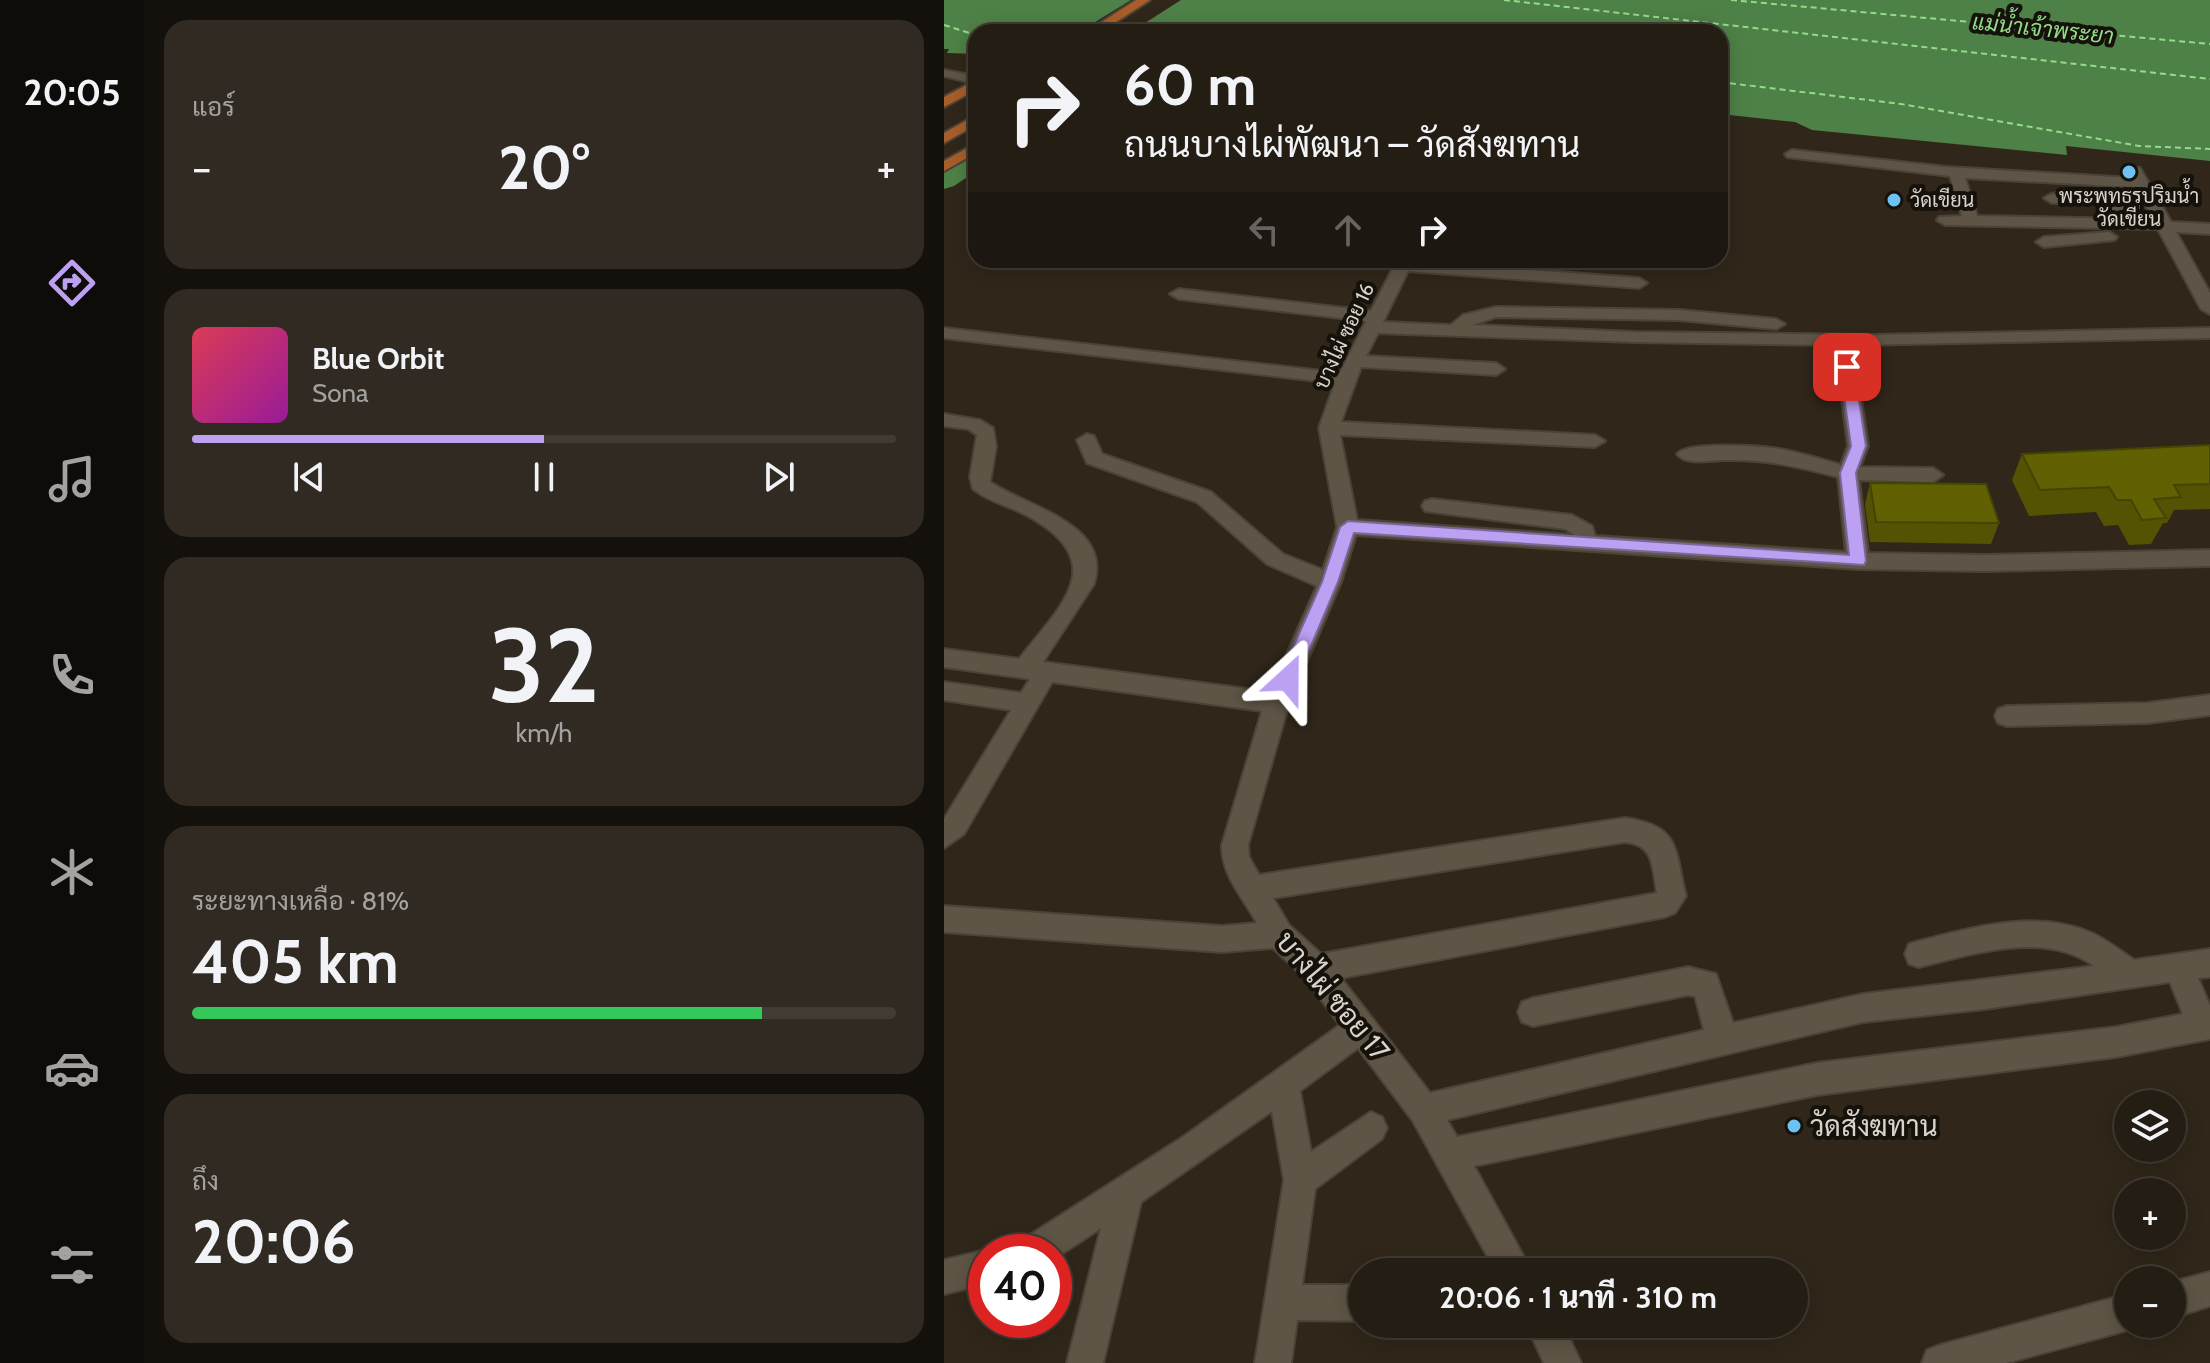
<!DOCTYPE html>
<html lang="th">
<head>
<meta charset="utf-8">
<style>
  body { margin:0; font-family:Cabin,Sarabun,sans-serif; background:#302a22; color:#f1f3f6; height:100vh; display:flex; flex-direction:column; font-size:30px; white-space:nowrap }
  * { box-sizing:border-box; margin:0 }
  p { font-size:26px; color:#a3a2a0 }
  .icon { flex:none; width:44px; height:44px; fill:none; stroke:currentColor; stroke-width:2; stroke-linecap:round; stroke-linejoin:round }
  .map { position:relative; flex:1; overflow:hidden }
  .side { display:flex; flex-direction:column; gap:20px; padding:20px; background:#14100b; width:800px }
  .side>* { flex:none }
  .top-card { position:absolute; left:24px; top:24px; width:760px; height:244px; border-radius:24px; box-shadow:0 4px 20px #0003,0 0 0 2px #413b34; background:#241d14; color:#f1f3f6; overflow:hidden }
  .tools { position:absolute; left:1170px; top:1090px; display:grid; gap:16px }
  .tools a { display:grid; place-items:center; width:72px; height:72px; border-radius:50%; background:#241d14; box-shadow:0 4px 20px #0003,0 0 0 2px #413b34; font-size:40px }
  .speed { position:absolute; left:24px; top:1234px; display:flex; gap:16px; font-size:40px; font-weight:700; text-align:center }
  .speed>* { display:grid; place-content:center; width:104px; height:104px; border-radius:50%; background:#241d14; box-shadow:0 4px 20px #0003,0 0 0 2px #413b34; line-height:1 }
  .speed .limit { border:12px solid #d22; background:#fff; color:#111 }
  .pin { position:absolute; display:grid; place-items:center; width:68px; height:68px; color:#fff; margin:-34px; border-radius:16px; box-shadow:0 4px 12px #0006 }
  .me { position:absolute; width:88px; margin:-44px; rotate:24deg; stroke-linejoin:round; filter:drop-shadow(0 0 6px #0008) }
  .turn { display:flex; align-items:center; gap:28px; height:168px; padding:0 24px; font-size:36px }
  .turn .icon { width:104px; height:104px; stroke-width:2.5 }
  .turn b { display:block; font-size:56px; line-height:68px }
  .lanes { display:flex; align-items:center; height:76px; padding:0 24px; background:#0003; justify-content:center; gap:40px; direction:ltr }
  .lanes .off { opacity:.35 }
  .big { font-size:60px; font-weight:800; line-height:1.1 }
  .side .tile { flex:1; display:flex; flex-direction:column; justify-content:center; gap:12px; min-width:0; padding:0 28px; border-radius:24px; background:#302a22 }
  .side .dial { align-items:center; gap:0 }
  .dial b { font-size:104px; line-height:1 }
  .song { display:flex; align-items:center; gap:24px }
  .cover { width:96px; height:96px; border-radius:12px; background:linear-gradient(135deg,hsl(350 70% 55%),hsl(300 70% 35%)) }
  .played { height:8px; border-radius:4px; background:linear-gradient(90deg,#bca0f2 50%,#413b34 50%) }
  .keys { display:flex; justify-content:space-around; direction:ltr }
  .heat { display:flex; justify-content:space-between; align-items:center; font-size:44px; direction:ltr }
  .charge { height:12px; border-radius:6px; background:linear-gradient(90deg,#34c759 81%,#413b34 0) }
  .trip { position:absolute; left:404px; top:1258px; width:460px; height:80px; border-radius:40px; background:#241d14; box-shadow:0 4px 20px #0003,0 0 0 2px #413b34; font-weight:800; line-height:80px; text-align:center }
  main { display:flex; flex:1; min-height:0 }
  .dock { display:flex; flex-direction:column; width:144px; justify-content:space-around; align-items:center; background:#0e0c08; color:#a3a2a0 }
  .dock .icon { width:56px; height:56px }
  .dock .current { color:#bca0f2 }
  .dock b { font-size:36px; color:#f1f3f6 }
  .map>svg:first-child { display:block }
</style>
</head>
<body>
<main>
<nav class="dock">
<b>20:05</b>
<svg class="icon current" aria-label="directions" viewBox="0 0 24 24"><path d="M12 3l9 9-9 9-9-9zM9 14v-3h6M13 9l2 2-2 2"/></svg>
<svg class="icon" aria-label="music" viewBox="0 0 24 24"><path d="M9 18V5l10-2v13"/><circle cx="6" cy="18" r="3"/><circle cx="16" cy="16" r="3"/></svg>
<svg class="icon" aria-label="phone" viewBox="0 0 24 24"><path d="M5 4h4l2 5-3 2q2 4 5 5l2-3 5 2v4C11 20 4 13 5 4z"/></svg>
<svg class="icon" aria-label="climate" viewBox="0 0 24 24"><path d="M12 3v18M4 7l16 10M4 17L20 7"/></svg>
<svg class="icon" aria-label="car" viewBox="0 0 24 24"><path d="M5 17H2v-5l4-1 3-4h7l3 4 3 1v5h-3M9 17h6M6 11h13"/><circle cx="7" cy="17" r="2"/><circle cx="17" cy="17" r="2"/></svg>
<svg class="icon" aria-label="filters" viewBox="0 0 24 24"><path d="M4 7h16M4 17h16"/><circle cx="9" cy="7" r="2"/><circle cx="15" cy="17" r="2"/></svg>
</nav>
<section class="side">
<div class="tile"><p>แอร์</p>
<div class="heat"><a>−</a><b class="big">20°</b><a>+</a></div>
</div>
<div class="tile">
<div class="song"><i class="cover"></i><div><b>Blue Orbit</b><p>Sona</p></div></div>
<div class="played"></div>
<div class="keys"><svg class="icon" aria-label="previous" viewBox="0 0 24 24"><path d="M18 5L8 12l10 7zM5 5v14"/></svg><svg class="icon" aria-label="pause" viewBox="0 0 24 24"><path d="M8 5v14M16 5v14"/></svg><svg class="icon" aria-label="next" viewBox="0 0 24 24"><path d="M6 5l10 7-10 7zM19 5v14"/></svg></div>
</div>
<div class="tile dial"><b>32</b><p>km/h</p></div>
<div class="tile"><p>ระยะทางเหลือ · 81%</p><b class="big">405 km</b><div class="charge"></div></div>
<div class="tile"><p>ถึง</p><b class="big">20:06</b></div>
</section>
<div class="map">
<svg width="1266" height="1363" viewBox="0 0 1266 1363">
  <rect width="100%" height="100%" fill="#30271a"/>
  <path fill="#4e8147" d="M0,0h1266v161l-144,-15 1,9 -255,-25 -17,-8 -75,-8v-82h-744v22l-29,-1 2,-4h-5z"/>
  <path fill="#30271a" d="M187,0h50l-50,32h-52z"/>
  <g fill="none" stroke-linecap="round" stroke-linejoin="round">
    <path fill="#4e8147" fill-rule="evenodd" d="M32,150v21l-22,15 -10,3v-22l22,-15z"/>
    <path stroke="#93db89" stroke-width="2" stroke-dasharray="6 4" stroke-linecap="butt" d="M560,0l706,79
      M787,0l479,44
      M0,25l32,10
      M776,82l181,22 238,42 71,3"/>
    <defs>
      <path id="minor" d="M0,70l32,6v8l-32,-8z
        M848,150l155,17 184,11 -3,-7 2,-3h10l31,54 39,2v10l-34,-2 34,61v21l-9,-5 -43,-80 -213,-4 -8,-5 2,-3 23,-1 -12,-40 -163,-19 -2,-3zM1021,178l171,9 17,32c-9,-3 -18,-12 -27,-16 -18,-9 -67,-17 -82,-5l8,5 49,1 29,15 -153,-3z
        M1165,232l8,5 -2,3 -71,7 -8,-5 8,-5z
        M453,260l242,18 8,5 -8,5 -231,-17 -25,51 68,3 12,-10 33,-8 183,3 97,9 9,5 -9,5 -97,-9 -183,-3 -24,8 163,7 236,3 339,-7v10l-357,7 15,101 -8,21 73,1 10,7 -10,7 -74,-2 9,73 117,2 225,-5v16l-225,5 -127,-2 -502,-34 -15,47 -52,121 -41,142 1,12 10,18 366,-57c56,8 49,30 61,78l-11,17 -10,4 -324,61 89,115 274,-63 -9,-34 -7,-1 -155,31 -11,-4 -4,-10 4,-10 11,-4 155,-31 28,7 17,49 130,-29 231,-28c-50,-36 -120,-12 -175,1l-10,-3 -4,-10 4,-10 10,-3c56,-14 117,-32 173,-8 15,7 29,18 42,27l76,-11v28l-12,1 12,28v33l-94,18 -299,38 -343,71 58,106h-36l-83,-151 -55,-73 -58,43 11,61 60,-40 11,5 5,11 -5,11 -67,50 -13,96h60v36l-65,-1 -6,43h-36l29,-183 -12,-69 -131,91 -38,161h-36l34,-135 -47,31v-7h-37l5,-12 161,-103 157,-112 -34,-46 -33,-31 -51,4 -278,-20v-26l278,20 35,-3c-14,-25 -36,-49 -35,-78l40,-134 -210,-29 -88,152 -20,14v-29l67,-109 -67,-10v-18l77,11 9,-14 -86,-12v-18l75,10c42,-54 93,-96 9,-143 -18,-10 -39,-14 -55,-27l-3,-12 7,-42 -9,-6 -24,-3v-12l36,6 13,8 3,18 -6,36c34,24 123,41 104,102l-51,78 227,30 47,-106 -50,-22 -70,-62 -110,-39 -10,-23 10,-6 7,2 8,18 109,38 72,62 40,16 14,-43 -18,-99 16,-45 -391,-45v-10l396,45 26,-52 -187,-22 -9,-5 9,-5 192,22zM434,333l257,9 200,3 13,101 -7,19c-20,-6 -40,-12 -61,-16 -18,-3 -93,-8 -103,5 9,12 34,6 48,6 40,-1 75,7 113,17l8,75 -251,-16 -3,-10 -20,-11 -140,-16 -7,2 -3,5 3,5 141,18 8,6 -217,-15 -17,-85 255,12 10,-6 -10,-6 -254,-13 20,-55 135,8 9,-6 -9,-6 -130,-7zM681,842c30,3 27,25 32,51l-336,61 -32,-29 -16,-27zM1226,982l13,32 -67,13 -299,36 -360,74 -10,-17 416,-98 122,-13z
        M1266,695v20l-62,8 -141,3 -9,-3 -3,-7 3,-7 9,-3 141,-3z
        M42,1250l5,2h-5v32l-42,10v-34z
        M1266,1272v34l-38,12v-36z
        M1184,1294v30h13l-13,6 -122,33h-84l5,-13 13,-5z
        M582,1324h37l18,39h-37z"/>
      <path id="major" d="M192,0h14l-49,32h-15z
        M32,80v10l-32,17v-10z
        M32,115v10l-32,18v-10z
        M32,143v10l-32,18v-10z"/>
    </defs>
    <use href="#minor" stroke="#4a4337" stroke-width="4"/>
    <use href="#major" stroke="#4a4337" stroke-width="4"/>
    <use href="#minor" fill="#5f5546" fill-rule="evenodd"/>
    <use href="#major" fill="#a85d2a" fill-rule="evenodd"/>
  </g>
  <path fill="#535303" d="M1266,445v64l-36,1 -7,13h-4l-12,21 -22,1 -11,-20 -14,1 -8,-14 -67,4 -17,-36 10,-26z
    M926,483l129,40 -8,21 -121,-2 -5,-38z"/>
  <path fill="#616104" stroke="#444403" stroke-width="2" d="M1266,445v39l-36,1 7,12 -27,2 12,19 -24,2 -11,-20h-14l-8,-13 -69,3 -18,-36z
    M926,483l116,1 13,39 -123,-1z"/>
  <path fill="#bca0f2" stroke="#7a689d" stroke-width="2" d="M903,363l7,4 12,79 -10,27 10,88 -2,4 -510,-32 -16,49 -41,97 -3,5h-13l-2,-5 43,-97 18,-55 8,-6 501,34 -9,-82 11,-27 -11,-79z"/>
  <g fill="#6ec2f3" stroke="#15110b" stroke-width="3">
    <circle cx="1185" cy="172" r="8"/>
    <circle cx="950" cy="200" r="8"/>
    <circle cx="850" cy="1126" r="8"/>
  </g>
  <g text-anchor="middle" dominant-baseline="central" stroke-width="8" stroke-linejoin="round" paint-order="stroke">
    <g font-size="20" fill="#d9d3ca" stroke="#15110b">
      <text x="1185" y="196">พระพุทธรูปริมน้ำ<tspan x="1185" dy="23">วัดเขียน</tspan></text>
      <text x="966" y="200" text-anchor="start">วัดเขียน</text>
    </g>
    <g font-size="20" fill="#d9d3ca" stroke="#15110b">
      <text transform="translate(400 336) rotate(-65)">บางไผ่ ซอย 16</text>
    </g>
    <g font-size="22" font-style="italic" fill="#93db89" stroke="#15110b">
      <text transform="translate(1099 29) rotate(6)">แม่น้ำเจ้าพระยา</text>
    </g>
    <g font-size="28" fill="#d9d3ca" stroke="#15110b">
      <text transform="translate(389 996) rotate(50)">บางไผ่ ซอย 17</text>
    </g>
    <g font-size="28" fill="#d9d3ca" stroke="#15110b" text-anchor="start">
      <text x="866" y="1126">วัดสังฆทาน</text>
    </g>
  </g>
</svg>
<div class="tools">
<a><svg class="icon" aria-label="layers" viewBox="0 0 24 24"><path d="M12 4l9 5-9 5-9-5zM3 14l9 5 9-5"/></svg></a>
<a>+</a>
<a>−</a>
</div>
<div class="speed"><div class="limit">40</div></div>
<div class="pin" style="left:903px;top:367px;background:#d93025"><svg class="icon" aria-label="arrive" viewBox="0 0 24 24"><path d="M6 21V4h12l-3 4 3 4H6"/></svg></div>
<svg class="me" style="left:344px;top:679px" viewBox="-20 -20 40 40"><path d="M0-17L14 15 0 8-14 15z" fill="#bca0f2" stroke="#fff" stroke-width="4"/></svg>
<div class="trip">20:06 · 1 นาที · 310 m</div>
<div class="top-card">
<div class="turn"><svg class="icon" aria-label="right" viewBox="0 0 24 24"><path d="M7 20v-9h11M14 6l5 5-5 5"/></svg><div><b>60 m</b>ถนนบางไผ่พัฒนา – วัดสังฆทาน</div></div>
<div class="lanes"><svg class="icon off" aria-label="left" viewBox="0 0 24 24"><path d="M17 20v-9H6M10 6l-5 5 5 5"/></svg><svg class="icon off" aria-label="ahead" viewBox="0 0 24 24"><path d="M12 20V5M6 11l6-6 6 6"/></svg><svg class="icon" aria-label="right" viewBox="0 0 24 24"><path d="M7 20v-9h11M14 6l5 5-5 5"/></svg></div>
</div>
</div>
</main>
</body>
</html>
